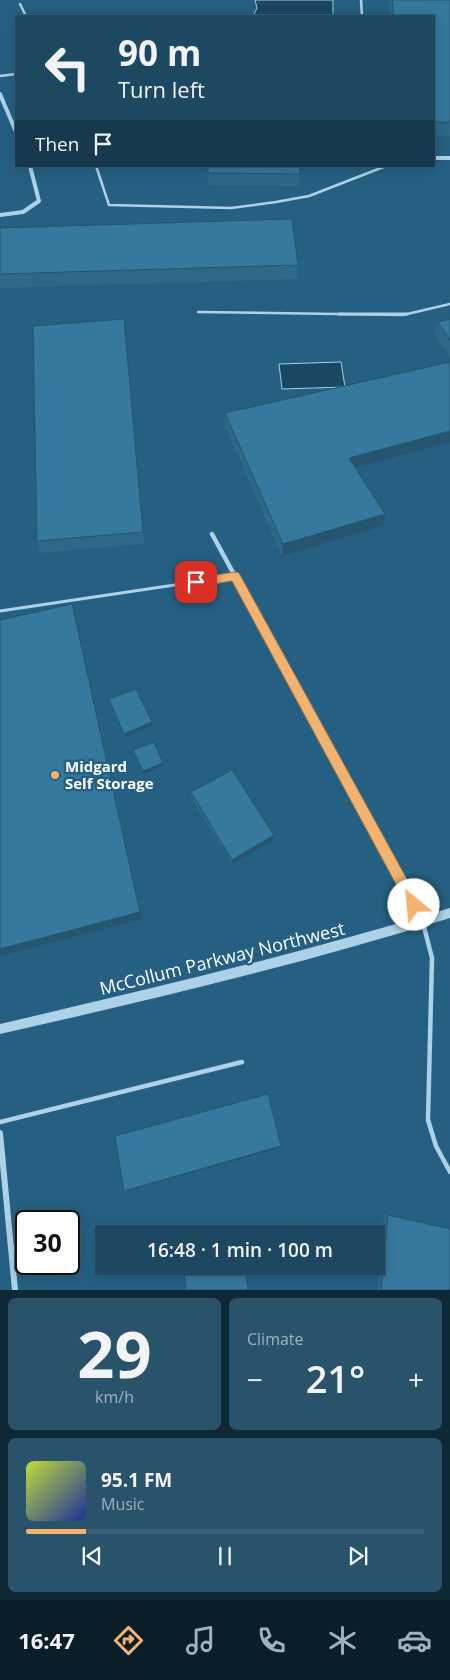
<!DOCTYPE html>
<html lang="en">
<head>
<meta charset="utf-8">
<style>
  body { margin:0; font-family:"Open Sans",sans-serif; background:#29526b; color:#f1f3f6; height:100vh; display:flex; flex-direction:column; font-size:19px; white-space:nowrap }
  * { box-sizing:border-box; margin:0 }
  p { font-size:16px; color:#a0b2be }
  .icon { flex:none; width:28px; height:28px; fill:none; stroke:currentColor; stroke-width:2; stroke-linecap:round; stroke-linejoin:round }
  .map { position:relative; height:1290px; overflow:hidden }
  .details { display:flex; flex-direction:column; gap:8px; padding:8px; background:#0f2836; flex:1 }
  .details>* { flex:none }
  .guide { position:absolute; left:15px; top:15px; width:420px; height:152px; border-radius:0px; box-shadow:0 2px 12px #0003,0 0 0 1px #3a6077; background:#1c4862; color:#f1f3f6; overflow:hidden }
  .speed { position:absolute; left:15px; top:1210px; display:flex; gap:10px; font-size:25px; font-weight:700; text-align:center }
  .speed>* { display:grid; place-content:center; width:65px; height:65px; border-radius:50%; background:#1c4862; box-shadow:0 2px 12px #0003,0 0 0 1px #3a6077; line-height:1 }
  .speed .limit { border:2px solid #111; border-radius:8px; background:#fff; color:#111 }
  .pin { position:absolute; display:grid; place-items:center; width:42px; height:42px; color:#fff; margin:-21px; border-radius:10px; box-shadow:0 2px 8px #0006 }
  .me { position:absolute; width:55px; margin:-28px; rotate:332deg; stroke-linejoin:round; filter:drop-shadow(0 0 4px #0008) }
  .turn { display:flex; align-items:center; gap:18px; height:105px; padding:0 20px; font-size:22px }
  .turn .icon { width:65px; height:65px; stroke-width:2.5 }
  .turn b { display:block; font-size:35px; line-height:42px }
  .then { display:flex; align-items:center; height:48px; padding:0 20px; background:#0003; gap:10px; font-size:19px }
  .big { font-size:38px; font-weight:600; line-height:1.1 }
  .details .widget { flex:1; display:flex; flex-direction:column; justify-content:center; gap:8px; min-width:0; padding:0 18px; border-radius:8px; background:#29526b }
  .details .dial { align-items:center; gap:0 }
  .dial b { font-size:65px; line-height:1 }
  .song { display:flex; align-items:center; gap:15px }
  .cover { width:60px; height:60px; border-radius:8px; background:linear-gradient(135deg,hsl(70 70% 55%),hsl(230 70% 35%)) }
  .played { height:5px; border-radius:2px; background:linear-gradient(90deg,#f0b371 15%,#3a6077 15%) }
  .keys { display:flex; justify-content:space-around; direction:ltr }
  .heat { display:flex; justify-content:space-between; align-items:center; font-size:28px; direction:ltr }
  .details .tiles { flex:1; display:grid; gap:8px; grid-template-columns:1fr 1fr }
  .widget:last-child { grid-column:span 2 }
  .trip { position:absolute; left:95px; top:1225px; width:290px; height:50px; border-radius:0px; background:#1c4862; box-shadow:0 2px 12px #0003,0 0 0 1px #3a6077; font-weight:600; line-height:50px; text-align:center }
  .tab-bar { display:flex; height:80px; justify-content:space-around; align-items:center; background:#0b1d27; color:#a0b2be }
  .tab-bar .icon { width:35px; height:35px }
  .tab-bar .on { color:#f0b371 }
  .tab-bar b { font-size:22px; color:#f1f3f6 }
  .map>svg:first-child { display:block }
</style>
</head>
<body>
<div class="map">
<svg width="450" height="1290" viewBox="0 0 450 1290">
  <rect width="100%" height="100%" fill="#256082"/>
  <path fill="#1a4762" stroke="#a1d0e7" d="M255,0h78v16h-80l4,-8z
    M341,362l4,25 -63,2 -3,-25z"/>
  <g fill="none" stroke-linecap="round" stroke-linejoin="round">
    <path stroke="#add2e7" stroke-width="2.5" d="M361,0l1,16
      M20,4l6,12
      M0,76l16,-2
      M96,166l13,39 122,3 45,-6 33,-6 77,-30
      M198,312l205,3 47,-11"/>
    <path stroke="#add2e7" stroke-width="3" d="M339,314h68
      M0,611l235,-35"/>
    <path stroke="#add2e7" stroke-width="4.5" d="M423,923l9,35 -4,162 8,26 14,26
      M0,1122l242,-60"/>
    <path stroke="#add2e7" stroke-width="4" d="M0,94l16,38
      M434,158h16
      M0,215l23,-3 16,-11 -9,-35"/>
    <path stroke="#add2e7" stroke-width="4.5" d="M212,534l109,200"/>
    <path stroke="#add2e7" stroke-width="6" d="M320,733l103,189
      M0,1133l15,157"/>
    <path fill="#add2e7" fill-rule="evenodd" d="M450,908v10c-148,46 -299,82 -450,116v-10c151,-35 302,-71 450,-116z"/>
  </g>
  <path fill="#2e6888" d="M389,0h61v136h-16v-120h-44z
    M208,173l92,1 -1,12 -91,-1z
    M0,228l298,37 -1,14 -297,9z
    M450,319v39l-16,-23 4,-13z
    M125,332l19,212 -104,9 -3,-12z
    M225,413l131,55 29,46 -2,12 -101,30 -57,-130z
    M109,699l43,23v4l-27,11 -15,-34z
    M133,750l30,13v3l-20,8 -9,-20z
    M191,792l83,43 -1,6 -41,23 -41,-66z
    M384,1215h4l62,75h-73z"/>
  <path fill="#26556f" d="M450,431v11l-103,28 2,-12z
    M385,514l-2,12 -101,30 1,-12z
    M74,615l68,304 -142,37v-7z
    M152,722v4l-27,11 -1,-3z
    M163,763v3l-20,8v-3z
    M274,835l-1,6 -41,23v-4z
    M281,1146l-1,2 -154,43h-2z"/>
  <path fill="#36799e" stroke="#26556f" d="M392,0h58v122h-16v-106h-40z
    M208,166h92v8l-92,-1z
    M292,219l6,46 -298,9v-46z
    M124,319l19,213 -106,9 -4,-215z
    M450,319v21l-12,-18z
    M450,362v69l-101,27 36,56 -102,30 -58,-131z
    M72,604l68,308 -140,37v-329z
    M136,689l16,33 -28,12 -15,-35z
    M154,742l9,21 -20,8 -10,-21z
    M232,770l42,65 -42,25 -41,-68z
    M268,1094l13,52 -157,45 -9,-55z
    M388,1215l62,14v61h-69z
    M239,1230l1,4h-17z
    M183,1266h62l3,24h-62z"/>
  <path fill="#f0b371" stroke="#9c7449" d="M235,572l4,1 180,328 2,4 -2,5 -5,2 -4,-2 -178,-329 -36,6 -6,-5 6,-4z"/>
  <circle fill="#f0b371" stroke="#256082" stroke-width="2" cx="55" cy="775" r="5"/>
  <g text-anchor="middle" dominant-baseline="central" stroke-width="5" stroke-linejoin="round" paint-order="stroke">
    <g font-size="15" font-weight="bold" fill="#fff" stroke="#256082" text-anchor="start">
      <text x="65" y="766">Midgard<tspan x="65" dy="17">Self Storage</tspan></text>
    </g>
    <g font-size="18" fill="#fff" stroke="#256082">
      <text transform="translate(222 958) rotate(-14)">McCollum Parkway Northwest</text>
    </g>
  </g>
</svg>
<div class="speed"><div class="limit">30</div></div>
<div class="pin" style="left:196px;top:582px;background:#d93025"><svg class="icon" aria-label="arrive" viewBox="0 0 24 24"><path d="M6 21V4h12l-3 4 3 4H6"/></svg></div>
<svg class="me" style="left:414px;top:905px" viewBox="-20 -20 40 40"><circle r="19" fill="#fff"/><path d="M0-13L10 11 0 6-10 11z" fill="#f0b371"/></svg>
<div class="trip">16:48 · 1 min · 100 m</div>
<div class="guide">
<div class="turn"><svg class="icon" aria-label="left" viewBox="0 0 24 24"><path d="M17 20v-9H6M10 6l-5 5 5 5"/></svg><div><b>90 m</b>Turn left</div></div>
<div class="then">Then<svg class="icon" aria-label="arrive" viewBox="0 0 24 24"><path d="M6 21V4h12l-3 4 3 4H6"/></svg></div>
</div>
</div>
<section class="details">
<div class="tiles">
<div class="widget dial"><b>29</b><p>km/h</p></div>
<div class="widget"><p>Climate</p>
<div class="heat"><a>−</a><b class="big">21°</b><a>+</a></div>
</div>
<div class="widget">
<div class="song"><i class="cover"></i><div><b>95.1 FM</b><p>Music</p></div></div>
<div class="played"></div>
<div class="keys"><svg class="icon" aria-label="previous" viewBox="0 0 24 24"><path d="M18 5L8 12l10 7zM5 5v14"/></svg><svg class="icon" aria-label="pause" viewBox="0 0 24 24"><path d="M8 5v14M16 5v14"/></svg><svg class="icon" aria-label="next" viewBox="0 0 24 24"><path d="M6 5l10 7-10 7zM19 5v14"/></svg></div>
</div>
</div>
</section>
<nav class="tab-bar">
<b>16:47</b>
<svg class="icon on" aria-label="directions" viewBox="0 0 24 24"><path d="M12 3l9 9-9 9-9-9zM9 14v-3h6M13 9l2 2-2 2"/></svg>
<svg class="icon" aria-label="music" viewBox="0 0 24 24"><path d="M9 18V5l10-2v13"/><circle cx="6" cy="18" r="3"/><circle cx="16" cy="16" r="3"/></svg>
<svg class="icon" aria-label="phone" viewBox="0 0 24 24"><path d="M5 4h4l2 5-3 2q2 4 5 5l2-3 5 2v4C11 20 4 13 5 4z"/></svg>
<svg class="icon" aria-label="climate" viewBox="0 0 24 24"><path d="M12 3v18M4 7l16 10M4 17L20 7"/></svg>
<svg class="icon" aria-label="car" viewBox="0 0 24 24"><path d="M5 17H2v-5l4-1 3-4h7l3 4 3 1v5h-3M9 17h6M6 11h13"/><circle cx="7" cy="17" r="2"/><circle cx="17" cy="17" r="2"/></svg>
</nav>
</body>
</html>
